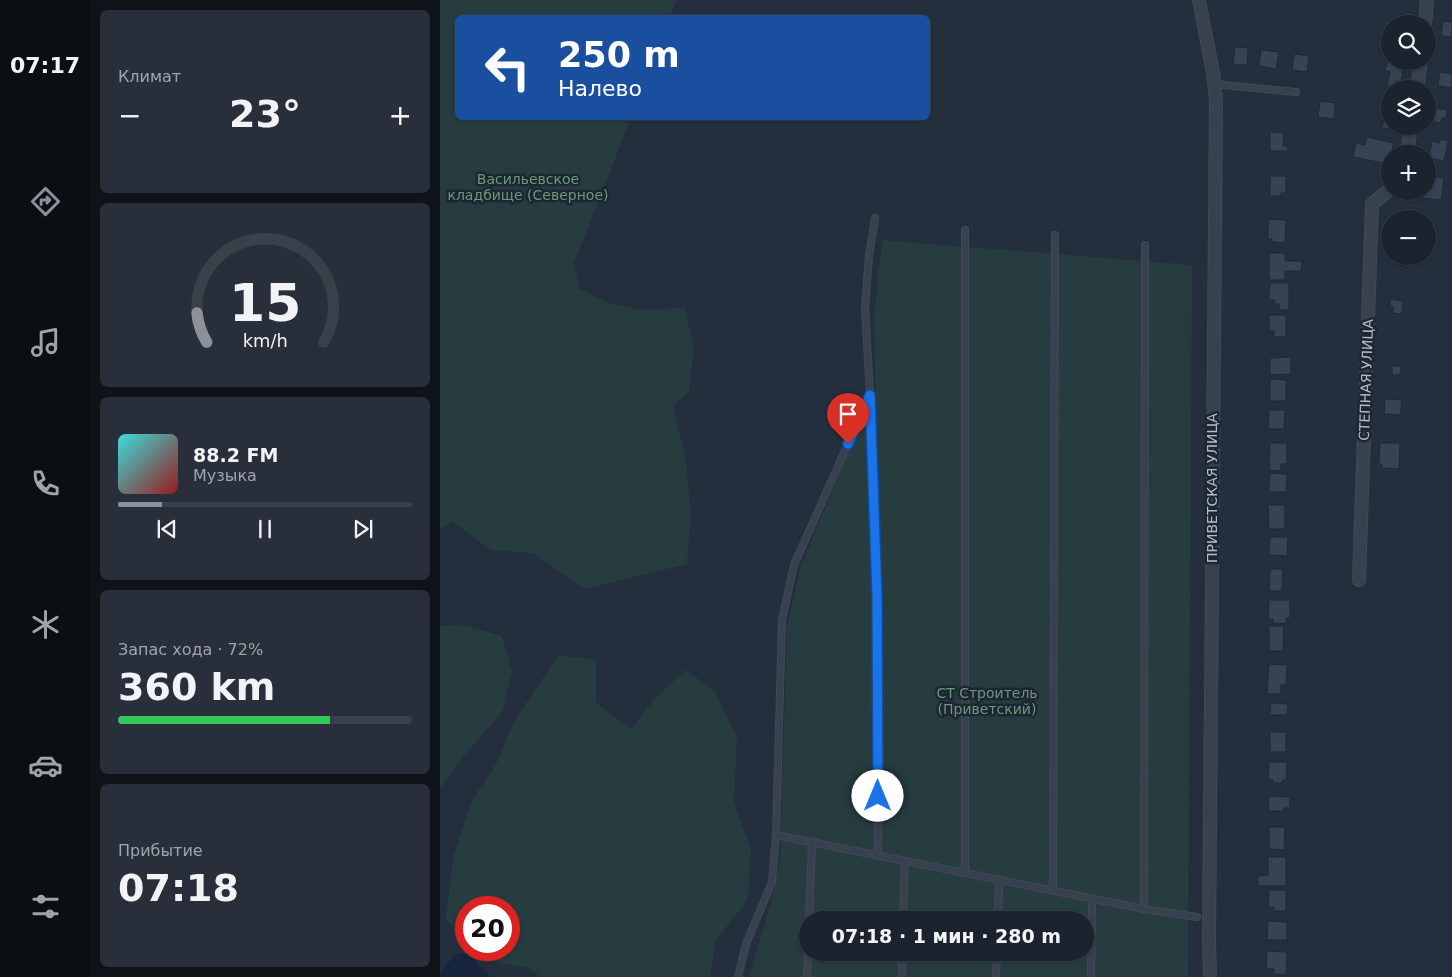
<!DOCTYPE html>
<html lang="ru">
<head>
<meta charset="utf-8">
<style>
  body { margin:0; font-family:"DejaVu Sans",sans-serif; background:#282f3a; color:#f1f3f6; height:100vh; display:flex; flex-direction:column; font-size:19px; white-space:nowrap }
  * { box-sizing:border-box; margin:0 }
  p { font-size:16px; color:#a0a4aa }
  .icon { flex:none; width:28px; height:28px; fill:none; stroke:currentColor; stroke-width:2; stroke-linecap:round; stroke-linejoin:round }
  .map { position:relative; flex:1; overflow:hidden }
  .sheet { display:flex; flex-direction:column; gap:10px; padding:10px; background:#0f1319; width:350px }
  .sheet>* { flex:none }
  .top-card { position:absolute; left:15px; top:15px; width:475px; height:105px; border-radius:8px; box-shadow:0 1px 4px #0004,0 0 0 1px #39404a; background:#1a4fa0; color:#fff; overflow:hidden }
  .fabs { position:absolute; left:941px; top:15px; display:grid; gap:10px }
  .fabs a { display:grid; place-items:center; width:55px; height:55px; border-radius:50%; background:#1b232e; box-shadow:0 1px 4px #0004,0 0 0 1px #39404a; font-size:25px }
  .speed { position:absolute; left:15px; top:896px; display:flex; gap:10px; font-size:25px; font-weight:700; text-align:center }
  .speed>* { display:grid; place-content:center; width:65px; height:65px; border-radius:50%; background:#1b232e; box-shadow:0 1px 4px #0004,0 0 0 1px #39404a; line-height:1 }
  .speed .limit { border:8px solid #d22; background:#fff; color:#111 }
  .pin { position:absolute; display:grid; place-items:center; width:42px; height:42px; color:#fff; margin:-51px -21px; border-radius:50% 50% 50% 0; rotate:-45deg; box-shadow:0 0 5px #0007 }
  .pin .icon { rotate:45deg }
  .me { position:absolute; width:55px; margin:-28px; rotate:0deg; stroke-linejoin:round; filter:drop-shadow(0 0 4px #0008) }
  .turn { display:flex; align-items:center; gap:18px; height:105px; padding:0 20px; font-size:22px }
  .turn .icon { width:65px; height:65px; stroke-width:2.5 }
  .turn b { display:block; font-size:35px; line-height:42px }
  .big { font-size:38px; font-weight:700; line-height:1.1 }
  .sheet .tile { flex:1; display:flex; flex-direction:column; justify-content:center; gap:8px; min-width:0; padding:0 18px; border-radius:8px; background:#282f3a }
  .sheet .dial { align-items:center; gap:0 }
  .dial svg { height:130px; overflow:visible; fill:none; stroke:#39404a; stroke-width:7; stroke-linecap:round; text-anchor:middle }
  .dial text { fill:#f1f3f6; stroke:none }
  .song { display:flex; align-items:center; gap:15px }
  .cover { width:60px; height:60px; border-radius:8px; background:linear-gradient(135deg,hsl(180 70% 55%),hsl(0 70% 35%)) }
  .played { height:5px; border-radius:2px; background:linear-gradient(90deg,#8c9099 15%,#39404a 15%) }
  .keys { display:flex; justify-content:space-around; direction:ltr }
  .heat { display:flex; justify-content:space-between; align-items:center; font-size:28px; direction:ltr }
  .charge { height:8px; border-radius:4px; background:linear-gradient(90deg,#34c759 72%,#39404a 0) }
  .trip { position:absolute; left:359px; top:911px; width:295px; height:50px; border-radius:25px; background:#1b232e; box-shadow:0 1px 4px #0004,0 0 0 1px #39404a; font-weight:700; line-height:50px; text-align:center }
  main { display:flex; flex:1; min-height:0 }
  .menu { display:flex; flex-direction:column; width:90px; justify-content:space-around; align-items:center; background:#0b0e12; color:#a0a4aa }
  .menu .icon { width:35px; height:35px }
  .menu .active { color:#8c9099 }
  .menu b { font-size:22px; color:#f1f3f6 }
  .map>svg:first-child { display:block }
</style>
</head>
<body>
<main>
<nav class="menu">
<b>07:17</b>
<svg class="icon active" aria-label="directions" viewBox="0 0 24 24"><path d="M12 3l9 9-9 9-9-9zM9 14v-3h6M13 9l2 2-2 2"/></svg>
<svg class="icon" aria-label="music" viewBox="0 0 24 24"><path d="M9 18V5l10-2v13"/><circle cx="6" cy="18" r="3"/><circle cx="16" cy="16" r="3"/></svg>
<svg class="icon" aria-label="phone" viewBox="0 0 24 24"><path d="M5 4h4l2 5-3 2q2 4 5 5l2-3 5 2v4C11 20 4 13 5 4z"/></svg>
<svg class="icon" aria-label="climate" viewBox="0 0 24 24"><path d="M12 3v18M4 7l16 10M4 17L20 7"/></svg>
<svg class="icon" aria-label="car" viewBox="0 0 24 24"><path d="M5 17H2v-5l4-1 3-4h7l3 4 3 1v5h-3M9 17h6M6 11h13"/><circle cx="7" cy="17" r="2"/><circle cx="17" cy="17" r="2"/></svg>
<svg class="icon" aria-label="filters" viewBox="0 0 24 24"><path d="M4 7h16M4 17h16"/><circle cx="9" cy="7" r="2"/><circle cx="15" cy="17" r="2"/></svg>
</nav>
<section class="sheet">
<div class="tile"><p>Климат</p>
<div class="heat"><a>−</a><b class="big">23°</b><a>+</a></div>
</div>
<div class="tile dial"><svg viewBox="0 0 100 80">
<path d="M14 69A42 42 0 1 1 86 69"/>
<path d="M14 69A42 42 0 0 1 8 51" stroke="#8c9099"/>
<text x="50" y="56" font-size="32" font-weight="700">15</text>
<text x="50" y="72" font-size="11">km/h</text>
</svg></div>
<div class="tile">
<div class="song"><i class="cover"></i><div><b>88.2 FM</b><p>Музыка</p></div></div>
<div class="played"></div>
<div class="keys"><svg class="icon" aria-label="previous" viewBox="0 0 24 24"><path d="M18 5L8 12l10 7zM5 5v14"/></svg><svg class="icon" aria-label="pause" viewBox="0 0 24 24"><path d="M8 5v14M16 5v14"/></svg><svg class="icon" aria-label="next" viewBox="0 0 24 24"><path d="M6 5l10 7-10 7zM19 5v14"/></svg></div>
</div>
<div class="tile"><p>Запас хода · 72%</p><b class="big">360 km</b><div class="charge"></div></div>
<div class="tile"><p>Прибытие</p><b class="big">07:18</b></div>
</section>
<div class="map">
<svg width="1012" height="977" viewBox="0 0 1012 977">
  <rect width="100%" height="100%" fill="#242f3e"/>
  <path fill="#263c3f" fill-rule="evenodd" d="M0,0h237l-7,17 -212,1v100h173l-57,145 5,25 32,16 31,6 43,-2 9,43 -5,40 -16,15 13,55 5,53 -4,50 -102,25 -52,-36 -42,-3 -38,-28 -13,7z
    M442,240l310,25 -4,712h-439l22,-75 9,-42 7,-235 13,-57 60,-142 16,-3 -2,-107zM368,920h277v32h-277z
    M24,625l38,11 10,35 -9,40 -40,46 -23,31v-162z
    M119,655l37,5v43l35,26 26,-33 29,-26 29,22 22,45 -3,66 17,46 -3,51 -32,40 -6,37h-169l-13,-9 -45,-8 -9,-10h35v-42h-43v34l-20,-23 7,-61 19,-58 24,-36 18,-43z"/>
  <path fill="#17263c" d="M27,953l24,24h-51v-4l15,-19z"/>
  <path fill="#364354" stroke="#1f2835" d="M957,18l12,2 -1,3 3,1h-15z
    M1003,21l9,1v15l-11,-1z
    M795,47l13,1 -1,17 -14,-1z
    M821,50l18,2 -3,17 -17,-3z
    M854,54l15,2 -2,16 -15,-2z
    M947,62l17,4 -3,16 -5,-1 -1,6 -8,-2 3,-14h-5z
    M1000,72l12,2v14l-14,-2z
    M945,97l5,1v28h7l-1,4 -14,-2 3,-15h-3z
    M880,101l15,2 -1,16 -16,-2z
    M996,108l11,2 -1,8h-4l-1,5 -7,-1z
    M830,132l14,1 -1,13h5v5h-18z
    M927,137l27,6 -3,11h-1l-1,10 -36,-7 3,-14 9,2z
    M1000,139l8,2 -4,20 -15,-3 3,-17 8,2z
    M830,176h16v17h-5v3h-11z
    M993,176l11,2 -3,22 -18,-2v-7h5v-9h4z
    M828,219l18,1 -1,23 -13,-1v-3h-4z
    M829,253h16v8h17l-1,10h-16v9h-16z
    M960,256h8l-1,10 -10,-1 1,-7 2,1z
    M830,283h19v27h-10v-6h-5l1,-4h-6z
    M951,299l12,2 -1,13 -9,-1 1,-6h-4z
    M829,315h17v22h-12v-6h-5z
    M851,357v17l-21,1v-17z
    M952,366h9l-1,9h-8z
    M830,379l16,1v21h-16z
    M945,399l17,1 -2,15 -16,-1z
    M829,410h16l-1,19h-16z
    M830,443h17v21h-6v7l-12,-1z
    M940,443h20l-1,26 -17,-1v-4h-3z
    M830,473l17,1 -1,18h-17z
    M828,505h17v24h-16z
    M830,537h18l-1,19 -18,-1z
    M830,569h13l-1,22h-13z
    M829,600h21v18h-4v6l-13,-1v-4h-5z
    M829,626h15l-1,25h-14z
    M829,664l18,1 -1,20h-5v9h-14z
    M831,703l17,1 -1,11h-17z
    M830,732h16v20h-16z
    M829,762h18l-1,18h-4v3h-9v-3h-5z
    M829,796l21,1v11h-6v3h-16z
    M829,827h16l-1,23 -15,-1z
    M828,857h18v29h-28v-10l10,-1z
    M829,890h17v21h-12v-4h-6z
    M828,921l19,1v18h-20z
    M827,951l20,1 -1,23 -12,-1v-5l-8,-1z"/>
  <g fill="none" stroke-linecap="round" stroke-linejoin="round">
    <defs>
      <path id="service" d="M774,84l82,8
        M435,218l-6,38 -4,52 5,87 7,201 1,259
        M525,230v643
        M336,835l368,74 53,8
        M613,891l2,-656
        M704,909l1,-664
        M369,920l3,-78
        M463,920l2,-59
        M558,920l1,-40
        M298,977l8,-33 26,-62 4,-47 6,-215 12,-55 75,-168
        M367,977l1,-25
        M462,977v-25
        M556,977l1,-25
        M651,977l1,-79"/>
      <path id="minor" d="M759,0l14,73 3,27 -7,842 1,35
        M985,24l2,-24
        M977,89l4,-28
        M967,154l4,-28
        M919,580l13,-376 18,-15"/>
    </defs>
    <use href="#service" stroke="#414a57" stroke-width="8"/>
    <use href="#minor" stroke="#414a57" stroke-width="14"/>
    <use href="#service" stroke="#38414e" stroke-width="6"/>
    <use href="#minor" stroke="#38414e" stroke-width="12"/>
  </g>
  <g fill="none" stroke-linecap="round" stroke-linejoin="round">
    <defs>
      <path id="route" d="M408,444l22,-49 7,201 1,200"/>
    </defs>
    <use href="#route" stroke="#114b97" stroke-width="12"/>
    <use href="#route" stroke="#1a73e8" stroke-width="9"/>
  </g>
  <g text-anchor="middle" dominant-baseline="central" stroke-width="5" stroke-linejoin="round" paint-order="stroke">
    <g font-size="14" fill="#6b9a76" stroke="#1d2633">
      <text x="88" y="179">Васильевское<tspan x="88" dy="16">кладбище (Северное)</tspan></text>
      <text x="547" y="693">СТ Строитель<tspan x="547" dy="16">(Приветский)</tspan></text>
    </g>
    <g font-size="14" fill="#b4bcc9" stroke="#1d2633">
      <text transform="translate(926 380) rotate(-88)">СТЕПНАЯ УЛИЦА</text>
      <text transform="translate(772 488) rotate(-90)">ПРИВЕТСКАЯ УЛИЦА</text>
    </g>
  </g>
</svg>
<div class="fabs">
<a><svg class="icon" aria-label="search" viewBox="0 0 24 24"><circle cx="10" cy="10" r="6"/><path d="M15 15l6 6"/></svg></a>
<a><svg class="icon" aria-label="layers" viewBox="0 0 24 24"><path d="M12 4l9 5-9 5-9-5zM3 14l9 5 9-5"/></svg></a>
<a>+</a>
<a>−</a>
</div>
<div class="speed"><div class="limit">20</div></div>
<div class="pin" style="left:408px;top:444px;background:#d93025"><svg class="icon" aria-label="arrive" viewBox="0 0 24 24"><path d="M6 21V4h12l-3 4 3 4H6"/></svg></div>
<svg class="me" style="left:438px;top:796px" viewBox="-20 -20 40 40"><circle r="19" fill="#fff"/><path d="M0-13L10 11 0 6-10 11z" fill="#1a73e8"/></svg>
<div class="trip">07:18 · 1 мин · 280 m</div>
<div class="top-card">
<div class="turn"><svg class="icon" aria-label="left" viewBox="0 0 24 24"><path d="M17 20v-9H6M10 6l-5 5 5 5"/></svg><div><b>250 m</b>Налево</div></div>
</div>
</div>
</main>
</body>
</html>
